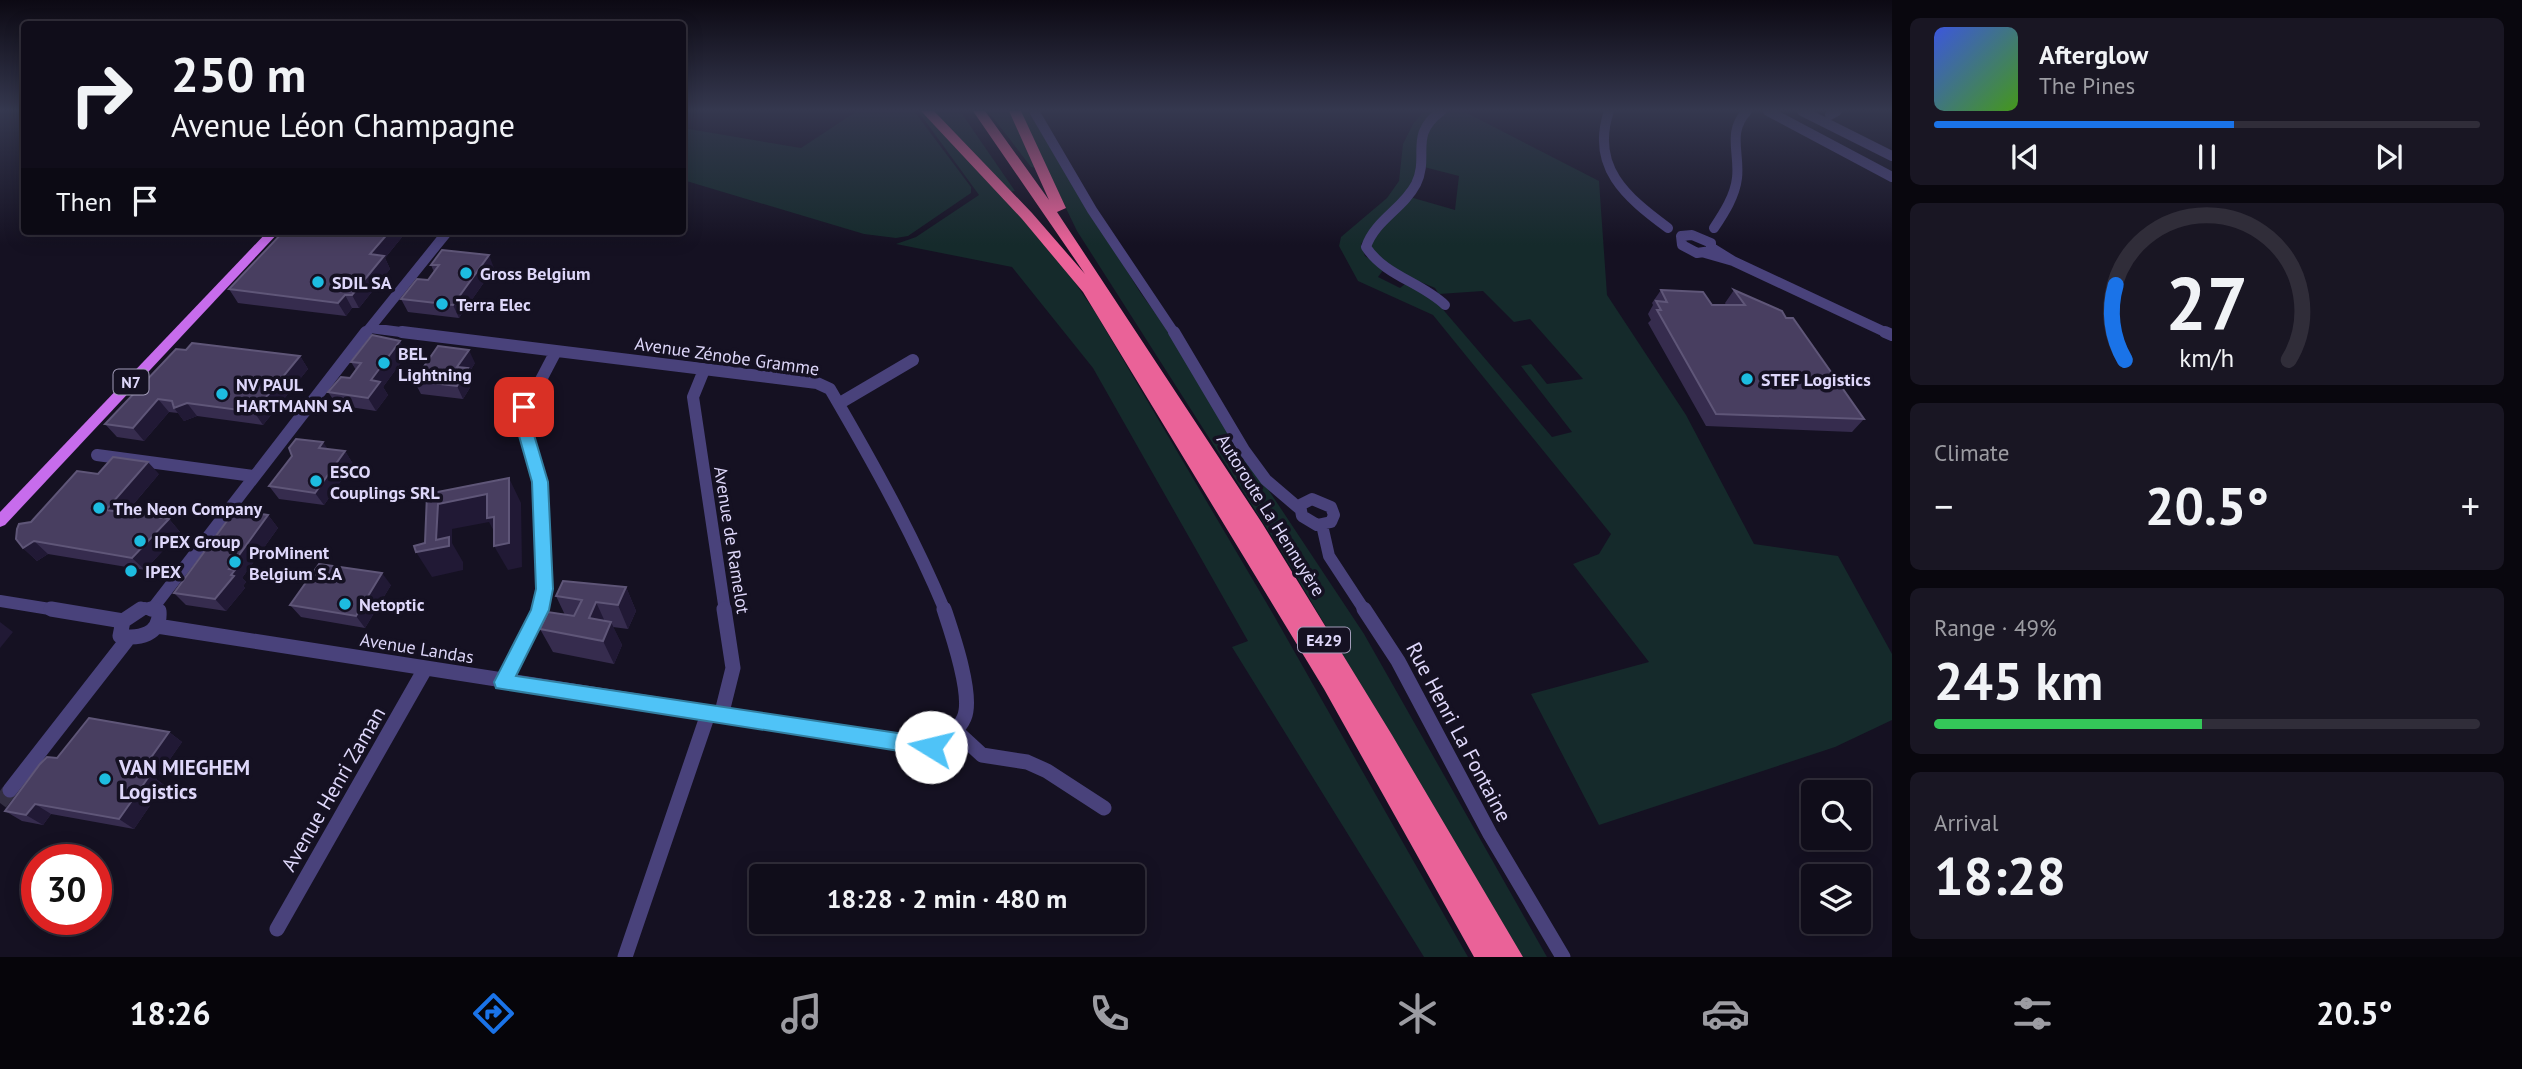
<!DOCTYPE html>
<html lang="en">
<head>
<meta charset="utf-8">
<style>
  body { margin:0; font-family:"PT Sans",sans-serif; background:#191623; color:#f1f3f6; height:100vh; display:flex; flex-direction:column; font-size:26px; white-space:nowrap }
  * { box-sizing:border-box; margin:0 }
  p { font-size:23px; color:#9c9ca2 }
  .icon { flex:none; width:38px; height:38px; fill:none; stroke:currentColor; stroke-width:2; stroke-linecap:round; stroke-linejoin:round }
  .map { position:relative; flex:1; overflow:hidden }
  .drawer { display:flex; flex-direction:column; gap:18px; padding:18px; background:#09070e; width:630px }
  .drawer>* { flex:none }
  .hud { position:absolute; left:21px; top:21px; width:665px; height:214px; border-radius:7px; box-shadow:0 4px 18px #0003,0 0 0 2px #302d39; background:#100d1a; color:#f1f3f6; overflow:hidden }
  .controls { position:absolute; left:1801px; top:780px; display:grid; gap:14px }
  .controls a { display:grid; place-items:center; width:70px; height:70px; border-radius:7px; background:#100d1a; box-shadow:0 4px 18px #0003,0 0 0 2px #302d39; font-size:35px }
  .speed { position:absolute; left:21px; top:844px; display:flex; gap:14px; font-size:35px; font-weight:700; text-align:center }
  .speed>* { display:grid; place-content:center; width:91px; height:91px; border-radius:50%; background:#100d1a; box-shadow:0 4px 18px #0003,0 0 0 2px #302d39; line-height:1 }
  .speed .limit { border:10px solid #d22; background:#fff; color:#111 }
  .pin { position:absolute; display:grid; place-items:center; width:60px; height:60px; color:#fff; margin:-30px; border-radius:14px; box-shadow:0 4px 10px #0006 }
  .me { position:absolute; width:77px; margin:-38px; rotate:279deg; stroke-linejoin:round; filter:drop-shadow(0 0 5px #0008) }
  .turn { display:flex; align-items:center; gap:24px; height:147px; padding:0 35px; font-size:32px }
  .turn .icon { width:91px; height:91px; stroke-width:2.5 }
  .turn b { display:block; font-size:49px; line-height:60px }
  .then { display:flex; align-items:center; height:66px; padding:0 35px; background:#0003; gap:14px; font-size:26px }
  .big { font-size:52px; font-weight:800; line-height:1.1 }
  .drawer .card { flex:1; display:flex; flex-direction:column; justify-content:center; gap:10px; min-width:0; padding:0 24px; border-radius:10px; background:#191623 }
  .drawer .dial { align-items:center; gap:0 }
  .dial svg { height:182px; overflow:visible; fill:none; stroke:#302d39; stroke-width:7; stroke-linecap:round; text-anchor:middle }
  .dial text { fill:#f1f3f6; stroke:none }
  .song { display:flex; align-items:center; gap:21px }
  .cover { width:84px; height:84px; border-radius:10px; background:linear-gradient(135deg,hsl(230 70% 55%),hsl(100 70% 35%)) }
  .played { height:7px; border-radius:4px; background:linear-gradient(90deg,#1a73e8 55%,#302d39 55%) }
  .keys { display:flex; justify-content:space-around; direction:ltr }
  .heat { display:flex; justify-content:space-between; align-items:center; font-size:38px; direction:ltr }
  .charge { height:10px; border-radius:5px; background:linear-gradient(90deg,#34c759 49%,#302d39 0) }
  .trip { position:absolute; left:749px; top:864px; width:396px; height:70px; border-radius:7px; background:#100d1a; box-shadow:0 4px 18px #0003,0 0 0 2px #302d39; font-weight:800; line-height:70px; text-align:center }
  .tabs { display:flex; height:112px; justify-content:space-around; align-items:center; background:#06050a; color:#9c9ca2 }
  .tabs .icon { width:49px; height:49px }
  .tabs .current { color:#1a73e8 }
  .tabs b { font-size:32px; color:#f1f3f6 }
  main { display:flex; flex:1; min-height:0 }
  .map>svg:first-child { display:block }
</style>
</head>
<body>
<main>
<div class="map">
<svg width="1892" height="957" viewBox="0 0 1892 957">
  <rect width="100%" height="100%" fill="#151122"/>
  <path fill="#152a2b" d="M857,111h57l57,76v6l-63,43 -12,2 -32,-4 -181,-54v-52l118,20z
    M918,111h5l132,142 40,59 178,302 195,343h-44l-192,-310 16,-6 -155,-273 -81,-101 -116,-23 20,-7 63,-42z
    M932,111h28l55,80 -6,1z
    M988,111h23l27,57 -7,-1z
    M1019,111h9l112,181 44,61 62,103 118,178 183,323h-25l-242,-408 -203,-318z
    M1424,111h14l-16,15 -7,56 -54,62 4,12 19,13 -6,8 22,11 9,-7 19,11 124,145 20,-5 -51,-66 10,-2 16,20 36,-5 -53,-60 -16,3 -31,-31 -44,3 -4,-6c-17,-8 -74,-26 -63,-51 7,-14 27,-28 38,-40l45,13 4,-34 -35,-9c0,-32 -1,-56 39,-56l136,70 8,114 79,120 68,129 84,12 54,98v66l-57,27 -236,78 -68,-131 118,-32 -76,-98 26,-10 12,-20 -178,-219 -75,-34 -19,-35 2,-9 46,-39 12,-17 4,-37 10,-20z"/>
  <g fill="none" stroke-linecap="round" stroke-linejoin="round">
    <path stroke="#332f42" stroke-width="15" stroke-dasharray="15 8" stroke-linecap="butt" d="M0,803l10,-13"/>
    <path stroke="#49427b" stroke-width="10" d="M1034,111l58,99 83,124
      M1441,111c-33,25 -11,44 -25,73 -13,25 -41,36 -50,63 19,29 55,35 79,58
      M1609,111c-19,56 17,86 59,117
      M1768,111l124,66
      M1802,111l90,45
      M1830,115l7,-4
      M1714,228c10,-15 21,-32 23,-50 3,-25 -10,-46 10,-67
      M1692,235l19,8v8l-14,2 -15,-8 -1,-9z
      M1705,253l28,8 -21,-13
      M1733,261l156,73
      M370,328l46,6
      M365,334l83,-103"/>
    <path stroke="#49427b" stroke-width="12" d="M402,332l415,51 13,6c42,72 83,145 115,222
      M1174,332l70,118 22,30 34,29
      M1885,332l7,3
      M704,370l-11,27 32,214
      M840,403l73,-43
      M97,455l156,21
      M1312,499l19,8 3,8 -3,7 -14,3 -15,-9 -2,-11z
      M1322,525l7,31 36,55
      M0,601l62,10
      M153,608l213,-276
      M137,611l8,-3 14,3
      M539,611l6,-22 -5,-107 -19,-64 35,-67"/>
    <path stroke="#49427b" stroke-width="15" d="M51,609l72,12
      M141,609l-18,12 -3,15c19,3 41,-1 39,-25l-8,-2
      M1364,609l34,52 92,173 73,123
      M157,626l774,121c13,-7 27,-15 33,-29 10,-22 -12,-85 -20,-109
      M503,682l37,-73
      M721,716l12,-48 -9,-59
      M957,732l25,23 45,7 20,9 57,37
      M10,790l117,-150
      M277,929l148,-260
      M625,957l83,-243"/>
    <path fill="#c76cec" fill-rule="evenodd" d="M268,231h12l-275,294 -5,2v-15z"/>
    <path fill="#ea6298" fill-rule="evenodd" d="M921,111h13l98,102 53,61 -112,-163h12l64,89 -40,-89h12l45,97 -9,4 205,311 130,212 131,222h-49l-150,-268 -241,-397 -61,-73z"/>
  </g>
  <path fill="#362c4e" d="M284,231h123l-22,27 5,11 -31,39h-7l-6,8 -108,-13 -9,-14z
    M431,265l63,3 -35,50 -51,-6 -7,-13 27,-19 6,-8z
    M1661,290l51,15h14l-1,-2 9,-13 130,129 -12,13 -146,-6 -58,-103 3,-3 -3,-6 5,-9 -1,-2z
    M186,350l114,6 8,13 -45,56 -66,-9 -13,5 -6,-8 -9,-1 -25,29 -27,-4 -12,-13z
    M407,354l-24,33 5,8 -12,16 -39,-6 -9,-13 22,-14 6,-8 -5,-8z
    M475,363l-5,8 4,10 -11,18 -42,-5 -7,-13z
    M327,449l18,2 8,13 -29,41 -45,-6 -10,-13 23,-30z
    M159,474l-33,39 43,6 11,13 -35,38 -97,-16 -11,7 -14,-13 8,-26z
    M268,515l10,13 -36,50 4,4 -3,4 2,2 -19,23 -40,-6 -12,-12z
    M391,585l-26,43 -64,-11 -11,-12z
    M626,587l10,24 -8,18 -15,-2 9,18 -8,19 -61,-12 -13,-23 25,-14 -9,-19z
    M169,732l13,10 -26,37 8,6 -30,44 -83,-15 -8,11 -21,-4 -17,-10 52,-53z"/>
  <path fill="#211935" d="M390,231h17l-22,27 5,11 -31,39 -7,-13 18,-41z
    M489,255l5,13 -35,50 -6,-13z
    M345,295l7,13 -6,8 -8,-13z
    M400,341l7,13 -24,33 5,8 -12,16 -8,-13 3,-18z
    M469,350l6,13 -5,8 4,10 -11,18 -6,-13v-19z
    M300,356l8,13 -45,56 -9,-13z
    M158,399l11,13 -25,29 -11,-13z
    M187,403l10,13 -13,5 -10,-13z
    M323,442l9,13 -13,-7z
    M345,451l8,13 -29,41 -9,-12z
    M148,462l11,12 -41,48 -12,-12z
    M509,478l12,25 1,64 -14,3 -14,-24z
    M487,494l9,26 4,23 -11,-21 -37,7v14l11,19v8l-31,7 -16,-25 20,-12 2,-36z
    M268,515l10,13 -36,50 4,4 -3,4 2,2 -19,23 -11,-12 14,-30z
    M169,519l11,13 -35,38 -13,-12z
    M34,541l14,13 -11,7 -14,-13z
    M382,573l9,12 -26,43 -9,-12z
    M626,587l10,24 -8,18 -10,-24z
    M596,602l11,24 -7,16 -11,-24z
    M0,622l13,10 -13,16z
    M611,622l11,23 -8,19 -11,-23z
    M169,732l13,10 -26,37 8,6 -30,44 -15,-10 21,-46z
    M35,804l16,10 -8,11 -17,-10z"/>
  <path fill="#483e60" stroke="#5f5678" stroke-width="2" d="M284,231h106l-20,23 14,2 -32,39h-7l-7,8 -109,-14z
    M442,250l47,5 -36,50 -52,-6 16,-20 11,1 11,-15h-8z
    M1661,290l42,2 9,13h33l-11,-15 48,21 4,7h7l71,101 -148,-5 -59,-104h4l-5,-9 11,1z
    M372,335l28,6 -29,39 9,2 -12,16 -40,-6 13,-15 9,1 11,-15 -10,-1z
    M192,343l108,13 -46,56 -67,-9 -13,5 -2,-7 -14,-2 -25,29 -28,-4 71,-75 10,1z
    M438,346l31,4 -12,17 11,1 -11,18 -43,-5z
    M296,439l27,3 -4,6 26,3 -30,42 -46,-7 23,-30 -3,-8z
    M113,457l35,5 -42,48 63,9 -37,39 -98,-17 -11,7 -7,-9 1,-10 2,-5 12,-2 46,-51 21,3z
    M509,478v65l-15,3v-29l-7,1v-24l-49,10 -2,36 13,-3v9l-33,6 -2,-6 11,-3 2,-49z
    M235,510l33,5 -39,54 6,1 -4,5 3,1 -19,23 -41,-6z
    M319,564l63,9 -26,43 -66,-11z
    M563,581l63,6 -8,18 -22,-3 -7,16 22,4 -8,19 -63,-12 8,-17 26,4 8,-16 -26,-4z
    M89,718l80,14 -29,41 10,2 -31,44 -84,-15 -9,11 -21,-4 35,-47 7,-7 10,1z"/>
  <linearGradient id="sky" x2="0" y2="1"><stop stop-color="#0c0913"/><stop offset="0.45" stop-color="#35384f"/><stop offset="1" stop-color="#35384f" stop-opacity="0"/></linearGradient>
  <rect width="1892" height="245" fill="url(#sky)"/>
  <path fill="#4fc3f7" stroke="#337fa1" stroke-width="2" d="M524,402l7,5 -2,11 19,64 5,107 -4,21 -33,66 415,62 7,3 3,6 -3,6 -7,3 -435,-68 -2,-6 37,-72 5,-21 -4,-107 -18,-64 5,-15z"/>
  <g fill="#1dbce0" stroke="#151122" stroke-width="2.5">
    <circle cx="466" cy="273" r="7"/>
    <circle cx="318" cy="282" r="7"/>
    <circle cx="442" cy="304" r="7"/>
    <circle cx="384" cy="363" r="7"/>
    <circle cx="1747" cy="379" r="7"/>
    <circle cx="222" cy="394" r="7"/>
    <circle cx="316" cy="481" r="7"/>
    <circle cx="99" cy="508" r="7"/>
    <circle cx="140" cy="541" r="7"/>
    <circle cx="235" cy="562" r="7"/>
    <circle cx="131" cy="571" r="7"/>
    <circle cx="345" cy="604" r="7"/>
    <circle cx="105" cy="779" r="7"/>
  </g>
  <g text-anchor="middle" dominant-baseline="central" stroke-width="7" stroke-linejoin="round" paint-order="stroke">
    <g fill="#151122" stroke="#a29cb9" stroke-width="2">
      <rect x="113.5" y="369.5" width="35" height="25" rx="5"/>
      <rect x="1298" y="627.5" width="52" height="25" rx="5"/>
    </g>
    <g font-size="16" font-weight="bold" fill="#ded7fa">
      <text x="131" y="382">N7</text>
      <text x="1324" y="640">E429</text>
    </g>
    <g font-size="18" font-weight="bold" fill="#ded7fa" stroke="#151122" text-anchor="start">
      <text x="480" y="273">Gross Belgium</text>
      <text x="332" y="282">SDIL SA</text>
      <text x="456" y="304">Terra Elec</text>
      <text x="398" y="353">BEL<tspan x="398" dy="21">Lightning</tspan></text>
      <text x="1761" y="379">STEF Logistics</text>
      <text x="236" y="384">NV PAUL<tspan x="236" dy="21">HARTMANN SA</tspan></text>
      <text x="330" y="471">ESCO<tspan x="330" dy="21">Couplings SRL</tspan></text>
      <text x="113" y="508">The Neon Company</text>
      <text x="154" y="541">IPEX Group</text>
      <text x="249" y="552">ProMinent<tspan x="249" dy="21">Belgium S.A</tspan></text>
      <text x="145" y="571">IPEX</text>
      <text x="359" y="604">Netoptic</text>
    </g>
    <g font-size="18" fill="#ded7fa" stroke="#151122">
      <text transform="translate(727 356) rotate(8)">Avenue Zénobe Gramme</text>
      <text transform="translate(1271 515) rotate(58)">Autoroute La Hennuyère</text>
      <text transform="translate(732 540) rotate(81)">Avenue de Ramelot</text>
      <text transform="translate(417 648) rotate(9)">Avenue Landas</text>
    </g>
    <g font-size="21" fill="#ded7fa" stroke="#151122">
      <text transform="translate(1459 732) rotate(62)">Rue Henri La Fontaine</text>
      <text transform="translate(333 789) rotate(-60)">Avenue Henri Zaman</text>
    </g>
    <g font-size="21" font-weight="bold" fill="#ded7fa" stroke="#151122" text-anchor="start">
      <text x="119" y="767">VAN MIEGHEM<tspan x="119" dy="24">Logistics</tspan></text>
    </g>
  </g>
</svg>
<div class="controls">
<a><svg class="icon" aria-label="search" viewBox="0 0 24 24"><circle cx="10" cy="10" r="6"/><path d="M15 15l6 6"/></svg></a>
<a><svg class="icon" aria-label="layers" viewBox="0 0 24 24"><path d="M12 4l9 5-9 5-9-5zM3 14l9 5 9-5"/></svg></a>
</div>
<div class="speed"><div class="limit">30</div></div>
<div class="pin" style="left:524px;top:407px;background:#d93025"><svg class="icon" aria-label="arrive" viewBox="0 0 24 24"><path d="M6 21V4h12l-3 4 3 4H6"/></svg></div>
<svg class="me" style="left:931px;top:747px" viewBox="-20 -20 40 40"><circle r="19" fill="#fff"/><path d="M0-13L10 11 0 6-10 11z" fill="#4fc3f7"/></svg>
<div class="trip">18:28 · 2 min · 480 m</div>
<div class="hud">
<div class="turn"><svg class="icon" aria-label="right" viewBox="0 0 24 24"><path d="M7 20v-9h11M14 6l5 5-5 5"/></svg><div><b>250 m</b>Avenue Léon Champagne</div></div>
<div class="then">Then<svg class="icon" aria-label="arrive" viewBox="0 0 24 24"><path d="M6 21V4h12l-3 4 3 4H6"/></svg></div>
</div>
</div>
<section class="drawer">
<div class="card">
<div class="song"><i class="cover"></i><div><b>Afterglow</b><p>The Pines</p></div></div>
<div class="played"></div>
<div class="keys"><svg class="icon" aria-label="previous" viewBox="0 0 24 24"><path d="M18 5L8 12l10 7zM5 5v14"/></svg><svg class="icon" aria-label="pause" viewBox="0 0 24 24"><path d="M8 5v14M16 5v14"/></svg><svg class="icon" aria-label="next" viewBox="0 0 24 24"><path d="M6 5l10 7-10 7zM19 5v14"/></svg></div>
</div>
<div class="card dial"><svg viewBox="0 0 100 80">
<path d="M14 69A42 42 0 1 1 86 69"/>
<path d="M14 69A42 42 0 0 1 10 36" stroke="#1a73e8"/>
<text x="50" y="56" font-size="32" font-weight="700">27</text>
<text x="50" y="72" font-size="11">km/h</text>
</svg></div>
<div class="card"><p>Climate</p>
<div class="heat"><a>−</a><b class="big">20.5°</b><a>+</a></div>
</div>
<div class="card"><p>Range · 49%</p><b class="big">245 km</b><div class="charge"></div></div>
<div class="card"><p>Arrival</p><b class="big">18:28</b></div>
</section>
</main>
<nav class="tabs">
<b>18:26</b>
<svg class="icon current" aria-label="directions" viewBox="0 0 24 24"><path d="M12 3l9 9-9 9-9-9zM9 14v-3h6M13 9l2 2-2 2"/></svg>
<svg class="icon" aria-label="music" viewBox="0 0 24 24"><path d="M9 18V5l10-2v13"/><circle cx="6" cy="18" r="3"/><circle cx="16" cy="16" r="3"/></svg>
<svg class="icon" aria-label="phone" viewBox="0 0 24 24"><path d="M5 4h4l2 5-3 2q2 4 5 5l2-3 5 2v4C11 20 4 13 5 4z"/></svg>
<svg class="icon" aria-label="climate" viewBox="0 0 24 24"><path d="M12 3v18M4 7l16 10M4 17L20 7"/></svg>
<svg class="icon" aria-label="car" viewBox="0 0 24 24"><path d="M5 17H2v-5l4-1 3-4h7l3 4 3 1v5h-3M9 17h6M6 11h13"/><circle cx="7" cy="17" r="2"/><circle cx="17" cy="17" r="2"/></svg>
<svg class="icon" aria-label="filters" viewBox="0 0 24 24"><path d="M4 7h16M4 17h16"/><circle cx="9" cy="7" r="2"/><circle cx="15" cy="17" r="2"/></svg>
<b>20.5°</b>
</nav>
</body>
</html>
